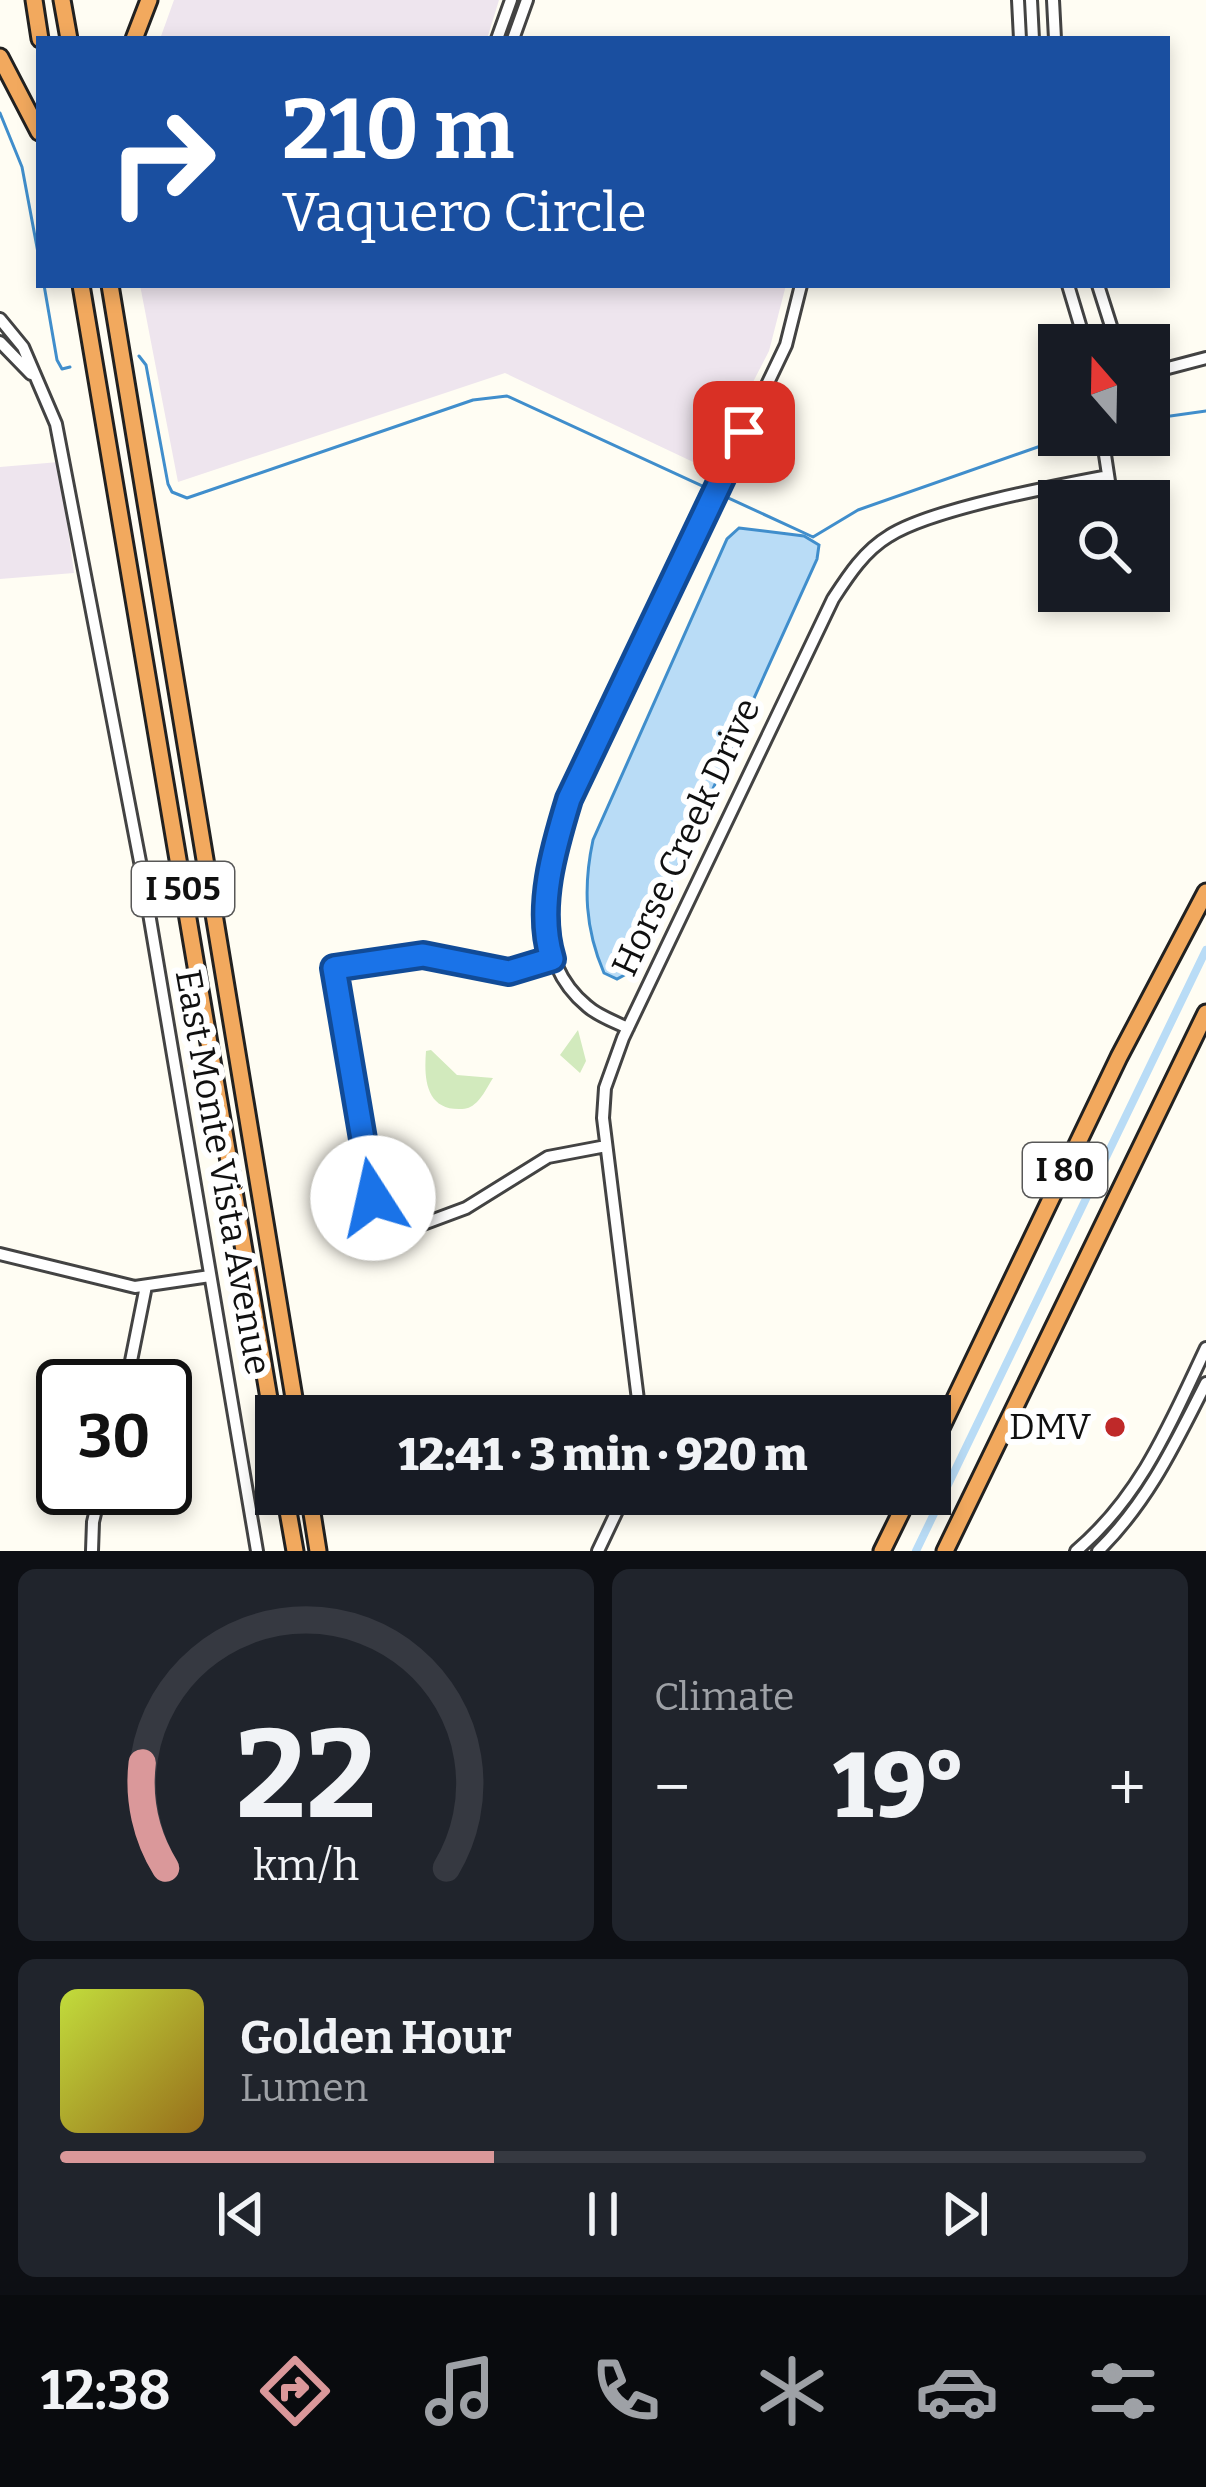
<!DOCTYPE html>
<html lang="en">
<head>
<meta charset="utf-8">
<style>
  body { margin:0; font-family:Bitter,serif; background:#20242c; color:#f1f3f6; height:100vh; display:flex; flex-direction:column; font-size:45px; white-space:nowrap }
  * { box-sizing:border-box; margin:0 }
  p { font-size:39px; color:#9ea1a6 }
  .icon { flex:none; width:66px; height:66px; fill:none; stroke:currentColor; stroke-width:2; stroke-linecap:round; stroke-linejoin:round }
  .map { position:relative; height:1551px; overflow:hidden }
  .sheet { display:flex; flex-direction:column; gap:18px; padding:18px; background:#0d0f14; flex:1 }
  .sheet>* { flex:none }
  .top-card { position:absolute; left:36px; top:36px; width:1134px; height:252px; border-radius:0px; box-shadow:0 6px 18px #0003; background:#1a4fa0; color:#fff; overflow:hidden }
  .needle { width:78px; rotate:340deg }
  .fabs { position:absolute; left:1038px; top:324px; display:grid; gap:24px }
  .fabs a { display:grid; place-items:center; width:132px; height:132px; border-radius:0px; background:#171b24; box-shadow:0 6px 18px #0003; font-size:60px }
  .speed { position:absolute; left:36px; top:1359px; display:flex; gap:24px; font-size:60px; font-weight:700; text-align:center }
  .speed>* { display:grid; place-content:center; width:156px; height:156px; border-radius:50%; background:#171b24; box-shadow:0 6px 18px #0003; line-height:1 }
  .speed .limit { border:6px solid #111; border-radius:18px; background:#fff; color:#111 }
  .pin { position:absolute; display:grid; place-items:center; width:102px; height:102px; color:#fff; margin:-51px; border-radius:24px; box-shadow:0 6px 18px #0006 }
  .me { position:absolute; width:132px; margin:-66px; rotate:350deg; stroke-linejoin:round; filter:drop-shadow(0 0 9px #0008) }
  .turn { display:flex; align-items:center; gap:42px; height:252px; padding:0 48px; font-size:54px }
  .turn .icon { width:156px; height:156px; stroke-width:2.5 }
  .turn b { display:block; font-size:84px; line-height:102px }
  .big { font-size:90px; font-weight:800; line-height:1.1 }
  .sheet .widget { flex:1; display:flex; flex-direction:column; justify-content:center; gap:18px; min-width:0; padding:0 42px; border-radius:18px; background:#20242c }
  .sheet .dial { align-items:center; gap:0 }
  .dial svg { height:312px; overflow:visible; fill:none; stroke:#363941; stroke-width:7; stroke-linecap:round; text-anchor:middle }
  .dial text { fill:#f1f3f6; stroke:none }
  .song { display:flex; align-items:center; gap:36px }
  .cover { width:144px; height:144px; border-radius:18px; background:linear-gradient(135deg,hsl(70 70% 55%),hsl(40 70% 35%)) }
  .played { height:12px; border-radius:6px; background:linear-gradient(90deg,#da989a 40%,#363941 40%) }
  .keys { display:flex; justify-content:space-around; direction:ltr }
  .heat { display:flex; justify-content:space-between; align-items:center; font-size:66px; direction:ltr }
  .sheet .tiles { flex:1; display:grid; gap:18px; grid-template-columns:1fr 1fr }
  .widget:last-child { grid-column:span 2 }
  .trip { position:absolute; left:255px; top:1395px; width:696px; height:120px; border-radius:0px; background:#171b24; box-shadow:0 6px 18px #0003; font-weight:800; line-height:120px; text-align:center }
  .dock { display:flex; height:192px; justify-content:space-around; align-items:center; background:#090b0e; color:#9ea1a6 }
  .dock .icon { width:84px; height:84px }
  .dock .selected { color:#da989a }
  .dock b { font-size:54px; color:#f1f3f6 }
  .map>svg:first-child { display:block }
</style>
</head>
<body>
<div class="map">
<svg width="1206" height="1551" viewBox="0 0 1206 1551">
  <rect width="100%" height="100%" fill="#fffdf3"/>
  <path fill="#eee5ee" d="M174,0h325l-12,39h-327z
    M140,285h646l-17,66 -61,118 -203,-96 -327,109z
    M59,462l15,111 -74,6v-112z"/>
  <path fill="#d2eabd" d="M578,1030l8,31 -6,12 -20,-18z
    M431,1050l26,25 36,3c-5,8 -10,18 -16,24 -7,6 -9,7 -18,7 -34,0 -35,-32 -33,-58z"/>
  <path fill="#b9dcf6" stroke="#408ecc" stroke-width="3" d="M739,528l65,8 15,9 -2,14 -187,413 -13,7 -13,-6c-19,-44 -21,-86 -11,-133l134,-301z"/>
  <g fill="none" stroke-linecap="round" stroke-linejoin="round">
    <path stroke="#408ecc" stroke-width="3" d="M0,113l22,54 17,91
      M44,285l13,75 5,9 8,-2
      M139,356l7,9 22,119 4,8 15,6 286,-98 34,-4 306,141 45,-27 214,-75
      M1149,419l57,-8"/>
    <path stroke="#b9dcf6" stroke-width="8" d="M916,1551l290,-601"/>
    <defs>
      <path id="minor" d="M1018,0l2,39
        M1031,0l2,39
        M1053,0l2,39
        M497,39l14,-39
        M513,39l14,-39
        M1068,285l18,60
        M1098,285l19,60
        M0,319l23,28 33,77 86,448 115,679
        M0,342l31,32
        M1149,373l57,-15
        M1102,435l10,66
        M552,959l-43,13 -86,-17 -88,13 44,263 44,-7 43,-16 82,-51 58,-11
        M628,1028c-13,-6 -30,-12 -41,-22 -63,-52 -39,-139 -18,-207l217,-454 15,-60
        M0,1254l135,33 75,-11
        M126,1386l20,-100
        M640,1416l-37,-298 2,-30 18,-50 210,-439c15,-23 31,-48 56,-63 42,-27 166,-50 219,-60
        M92,1551l1,-29 8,-34
        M598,1551l27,-57
        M1076,1551c65,-55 94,-127 130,-203
        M1098,1551c50,-49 77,-107 108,-168"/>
      <path id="highway" d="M34,0l6,39
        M62,0l7,39
        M134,39l15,-39
        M0,57l39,75
        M81,285l195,1155
        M110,285l187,1131
        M930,1451l189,-394 87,-165
        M285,1494l10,57
        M309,1494l9,57
        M882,1551l28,-57
        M945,1551l261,-538"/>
    </defs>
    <use href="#minor" stroke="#434343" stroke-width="16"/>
    <use href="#highway" stroke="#212121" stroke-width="21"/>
    <use href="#minor" stroke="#fff" stroke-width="10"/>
    <use href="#highway" stroke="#f2a95e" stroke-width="15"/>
  </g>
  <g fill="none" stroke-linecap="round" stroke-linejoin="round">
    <defs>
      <path id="route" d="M373,1198l-39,-230 89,-13 86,17 43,-13c-16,-51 2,-111 17,-160l175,-367"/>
    </defs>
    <use href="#route" stroke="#114b97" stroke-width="30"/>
    <use href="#route" stroke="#1a73e8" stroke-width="21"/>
  </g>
  <circle fill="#bf2929" stroke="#fff" stroke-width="4.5" cx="1115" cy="1427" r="12"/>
  <g text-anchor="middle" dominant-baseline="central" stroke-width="12" stroke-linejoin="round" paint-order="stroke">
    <g fill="#fff" stroke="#585858" stroke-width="3">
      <rect x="132" y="862" width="102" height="54" rx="9"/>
      <rect x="1023" y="1143" width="84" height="54" rx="9"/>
    </g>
    <g font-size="33" font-weight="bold" fill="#101010">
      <text x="183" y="889">I 505</text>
      <text x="1065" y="1170">I 80</text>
    </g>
    <g font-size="36" fill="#101010" stroke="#fff">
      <text transform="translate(686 837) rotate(-65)">Horse Creek Drive</text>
      <text transform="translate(223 1172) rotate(80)">East Monte Vista Avenue</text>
    </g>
    <g font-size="36" fill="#101010" stroke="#fff" text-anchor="end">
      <text x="1091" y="1427">DMV</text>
    </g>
  </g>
</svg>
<div class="fabs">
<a><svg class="needle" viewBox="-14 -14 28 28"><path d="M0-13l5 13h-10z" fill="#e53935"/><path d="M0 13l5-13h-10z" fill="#9ea1a6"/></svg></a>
<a><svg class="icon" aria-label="search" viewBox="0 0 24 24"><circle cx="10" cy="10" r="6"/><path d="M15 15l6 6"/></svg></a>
</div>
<div class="speed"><div class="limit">30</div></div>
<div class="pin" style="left:744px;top:432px;background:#d93025"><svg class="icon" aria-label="arrive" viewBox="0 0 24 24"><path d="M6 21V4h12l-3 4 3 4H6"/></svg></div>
<svg class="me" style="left:373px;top:1198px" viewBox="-20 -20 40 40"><circle r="19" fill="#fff"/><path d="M0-13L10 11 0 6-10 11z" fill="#1a73e8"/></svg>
<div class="trip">12:41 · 3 min · 920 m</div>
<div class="top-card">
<div class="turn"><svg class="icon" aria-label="right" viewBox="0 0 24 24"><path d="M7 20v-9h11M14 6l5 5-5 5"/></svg><div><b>210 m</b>Vaquero Circle</div></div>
</div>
</div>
<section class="sheet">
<div class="tiles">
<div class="widget dial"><svg viewBox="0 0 100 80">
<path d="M14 69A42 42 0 1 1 86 69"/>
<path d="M14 69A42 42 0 0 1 8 42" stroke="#da989a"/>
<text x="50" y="56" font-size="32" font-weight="700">22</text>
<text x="50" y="72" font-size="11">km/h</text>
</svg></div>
<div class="widget"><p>Climate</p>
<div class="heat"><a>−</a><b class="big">19°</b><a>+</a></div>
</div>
<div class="widget">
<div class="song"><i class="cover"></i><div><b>Golden Hour</b><p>Lumen</p></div></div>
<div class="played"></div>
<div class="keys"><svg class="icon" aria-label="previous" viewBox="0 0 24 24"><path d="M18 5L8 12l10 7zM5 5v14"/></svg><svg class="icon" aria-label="pause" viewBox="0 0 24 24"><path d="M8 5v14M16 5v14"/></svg><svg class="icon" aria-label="next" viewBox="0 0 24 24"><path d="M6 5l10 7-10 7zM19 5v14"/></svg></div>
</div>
</div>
</section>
<nav class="dock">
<b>12:38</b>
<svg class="icon selected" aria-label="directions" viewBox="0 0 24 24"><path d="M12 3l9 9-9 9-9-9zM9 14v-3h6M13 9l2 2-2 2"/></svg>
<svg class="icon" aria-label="music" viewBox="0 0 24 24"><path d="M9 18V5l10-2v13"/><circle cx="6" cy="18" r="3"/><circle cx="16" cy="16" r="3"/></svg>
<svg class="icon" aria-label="phone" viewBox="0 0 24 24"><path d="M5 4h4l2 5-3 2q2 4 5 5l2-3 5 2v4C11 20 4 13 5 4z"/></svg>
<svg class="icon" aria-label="climate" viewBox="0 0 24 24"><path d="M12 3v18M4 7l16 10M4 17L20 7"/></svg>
<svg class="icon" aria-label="car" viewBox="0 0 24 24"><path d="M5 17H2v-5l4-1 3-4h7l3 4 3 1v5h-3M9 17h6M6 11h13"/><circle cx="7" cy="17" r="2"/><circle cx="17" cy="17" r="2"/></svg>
<svg class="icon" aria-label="filters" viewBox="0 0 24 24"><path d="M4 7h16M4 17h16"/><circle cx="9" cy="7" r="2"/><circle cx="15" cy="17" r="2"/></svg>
</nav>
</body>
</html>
